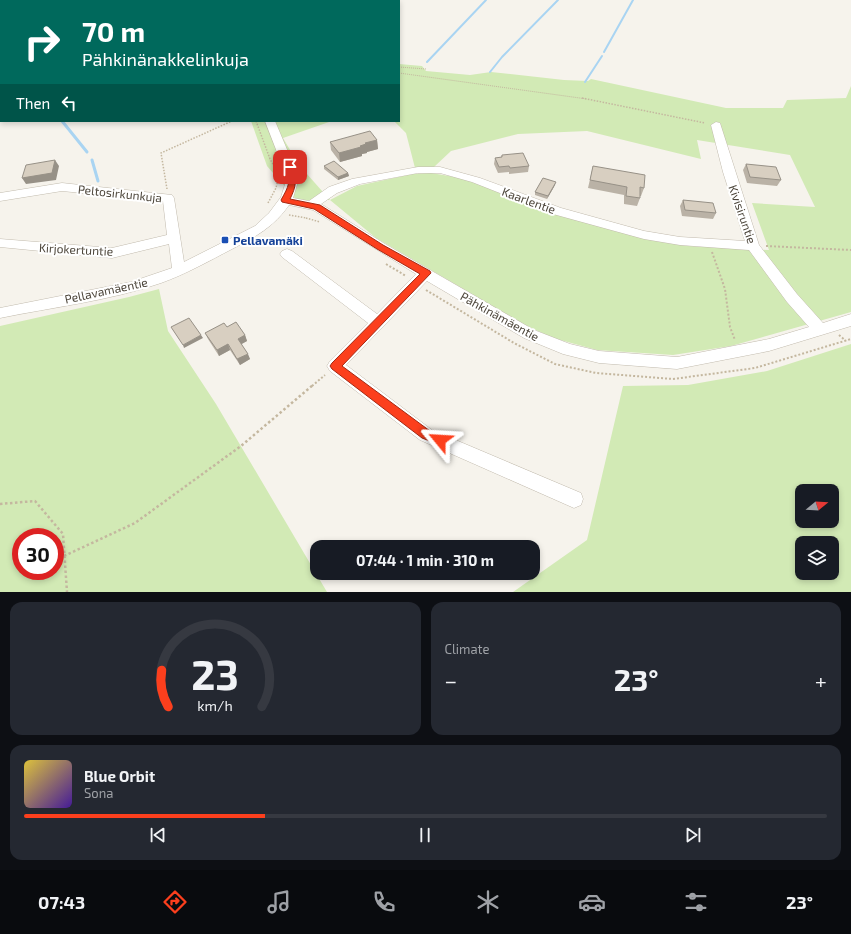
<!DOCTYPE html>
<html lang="en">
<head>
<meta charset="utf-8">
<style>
  body { margin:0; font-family:"Exo 2",sans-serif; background:#242831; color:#f1f3f6; height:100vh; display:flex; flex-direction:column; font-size:15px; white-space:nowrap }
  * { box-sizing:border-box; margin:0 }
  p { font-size:13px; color:#9ea1a6 }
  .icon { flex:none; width:22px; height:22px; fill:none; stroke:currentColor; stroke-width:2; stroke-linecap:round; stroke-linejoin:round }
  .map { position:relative; height:592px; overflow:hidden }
  .details { display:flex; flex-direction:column; gap:10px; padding:10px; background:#0d0f14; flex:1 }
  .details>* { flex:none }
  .guide { position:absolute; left:0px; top:0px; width:400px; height:122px; box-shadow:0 2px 6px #0003; background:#00695c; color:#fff; overflow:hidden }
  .needle { width:26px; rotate:72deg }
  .buttons { position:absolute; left:795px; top:484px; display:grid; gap:8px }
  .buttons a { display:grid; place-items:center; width:44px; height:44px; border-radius:8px; background:#171b24; box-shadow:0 2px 6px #0003; font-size:20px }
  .speed { position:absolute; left:12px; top:528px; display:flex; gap:8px; font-size:20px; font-weight:700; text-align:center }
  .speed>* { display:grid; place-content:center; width:52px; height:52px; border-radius:50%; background:#171b24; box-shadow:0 2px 6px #0003; line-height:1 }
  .speed .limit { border:6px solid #d22; background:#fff; color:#111 }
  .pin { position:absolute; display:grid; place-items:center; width:34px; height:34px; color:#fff; margin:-17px; border-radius:8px; box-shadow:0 2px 6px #0006 }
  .me { position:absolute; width:44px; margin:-22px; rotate:297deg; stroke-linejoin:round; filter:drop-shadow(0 0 3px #0008) }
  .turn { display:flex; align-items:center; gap:14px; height:84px; padding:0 16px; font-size:18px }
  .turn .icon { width:52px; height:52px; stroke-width:2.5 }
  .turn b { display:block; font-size:28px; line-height:34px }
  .then { display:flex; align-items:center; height:38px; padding:0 16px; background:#0003; gap:8px; font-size:15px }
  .big { font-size:30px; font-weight:700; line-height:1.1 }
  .details .widget { flex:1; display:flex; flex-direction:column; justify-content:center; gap:6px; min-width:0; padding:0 14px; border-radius:12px; background:#242831 }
  .details .dial { align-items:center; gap:0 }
  .dial svg { height:104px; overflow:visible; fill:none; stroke:#363941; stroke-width:7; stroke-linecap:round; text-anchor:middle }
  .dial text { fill:#f1f3f6; stroke:none }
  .song { display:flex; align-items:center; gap:12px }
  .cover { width:48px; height:48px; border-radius:6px; background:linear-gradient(135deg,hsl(50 70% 55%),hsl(260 70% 35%)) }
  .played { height:4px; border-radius:2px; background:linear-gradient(90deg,#fc3f1d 30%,#363941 30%) }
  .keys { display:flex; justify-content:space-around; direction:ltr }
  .heat { display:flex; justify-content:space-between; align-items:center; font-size:22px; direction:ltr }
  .details .tiles { flex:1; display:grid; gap:10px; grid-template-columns:1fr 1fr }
  .widget:last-child { grid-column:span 2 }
  .trip { position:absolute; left:310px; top:540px; width:230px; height:40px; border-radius:12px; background:#171b24; box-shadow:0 2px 6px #0003; font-weight:700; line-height:40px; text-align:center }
  .tab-bar { display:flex; height:64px; justify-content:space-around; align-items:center; background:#090b0e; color:#9ea1a6 }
  .tab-bar .icon { width:28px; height:28px }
  .tab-bar .selected { color:#fc3f1d }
  .tab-bar b { font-size:18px; color:#f1f3f6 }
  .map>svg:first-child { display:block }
</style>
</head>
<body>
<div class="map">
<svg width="851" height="592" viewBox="0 0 851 592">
  <rect width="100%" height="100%" fill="#f6f3ec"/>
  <path fill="#d2eab5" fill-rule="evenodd" d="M399,64l23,2 4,5 44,4 21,-3 73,8 24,1 3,-2 135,29h57l4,-8 59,-2 5,-12v226l-120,34 -58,9 -76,-5 -44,-12 -28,-13 -149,-87 -46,-38h-21l-9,4 -33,-38 -16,-45h81l-49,17 16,27 31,35 27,-14 55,-12 19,-1 30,5 90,33 80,24 57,11 81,4 -17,-47 63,4 -25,-52 -93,-15 4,19 -114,-28 -69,3 -67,17 -17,16 -19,1 -9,-35 -12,-12h5z
    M159,289l9,42 48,73 111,188h-327v-266l129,-29zM21,537h34v34h-34z
    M851,344v248h-338l74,-52 36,-154 65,-1 79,-14zM802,491h30v30h-30zM802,543h30v30h-30z"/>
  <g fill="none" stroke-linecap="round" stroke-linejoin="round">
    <path stroke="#a9d4f2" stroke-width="2" d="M27,1l4,-1
      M348,1l2,-1
      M604,52l29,-52
      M427,62l59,-62
      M490,72l12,-15 56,-57
      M585,82l17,-26"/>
    <path stroke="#a9d4f2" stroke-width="3" d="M62,121l25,31
      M92,160l6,21"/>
    <defs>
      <path id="minor" d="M74,0h9l1,1h-9z
        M265,121h10l24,57 -6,20 16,3 20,-14 23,-8 66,-12h22l40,11 81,30 83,23 36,6 65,4 -22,-69 -12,-47 5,-3 4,1 39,122 38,49 26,29 28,-9v12l-82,25 -92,18 -78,-6 -36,-9 -39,-16 -97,-57 -81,84 86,65 149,63 2,6 -2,6 -7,3 -154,-68 -90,-69 -3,-5 3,-5 38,-38 -86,-66 -2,-3 2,-3 5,-2 5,2 85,63 39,-40 -103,-64 -24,-5c-15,22 -34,32 -57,44 -23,12 -46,25 -71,34 -52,18 -108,24 -161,35v-10l131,-26 41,-14 -3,-24 -57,14 -112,-11v-8l112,9 55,-13 -4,-34 -101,-10 -62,10v-8l62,-10 110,12 2,3 10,64 71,-36 14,-13 12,-16 6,-19zM418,173h22l32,9 81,32 91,25 36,6 69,5 38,52 22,25 -40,12 -92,18 -78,-6 -29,-7 -36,-14 -149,-86 -64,-40 16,-11 23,-9z"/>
    </defs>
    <use href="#minor" stroke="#c2bbae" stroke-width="1"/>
    <path stroke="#c4b79f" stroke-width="1" stroke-dasharray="1 1" stroke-linecap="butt" d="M399,67l27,2
      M399,73l188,26"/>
    <path stroke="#c4b79f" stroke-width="1.5" stroke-dasharray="1.5 1.5" stroke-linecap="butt" d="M582,98l123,25
      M256,121l14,38 7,12
      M167,189l-6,-36 71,-32
      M268,203l8,-15 3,-13
      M289,215l17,3
      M306,218l14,4"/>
    <path stroke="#c4b79f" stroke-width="2" stroke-dasharray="2 2" stroke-linecap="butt" d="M766,246l85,4
      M712,252l13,37 5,38 5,13
      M386,264l20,12
      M426,290l88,53 41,21 41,9 77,6 82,-11 96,-29
      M839,335l7,6
      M312,386l13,-11"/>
    <path stroke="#c4b79f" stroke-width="2.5" stroke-dasharray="2.5 2.5" stroke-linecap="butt" d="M0,504l35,-3 28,33 4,58
      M64,556l71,-33 106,-77 72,-61"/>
    <use href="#minor" fill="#fff" fill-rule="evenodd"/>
  </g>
  <path fill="#bab2a6" d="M377,140l1,9 -11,3v1l-5,1v2l-22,6 -9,-12 -1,-8z
    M502,155l27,11 -1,6 -19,2v-2l-11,1 -4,-9 1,-6 6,-1z
    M746,164l35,16 -4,6 -30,-3 -4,-13z
    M324,166l24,7 1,3 -11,4 -14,-11z
    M593,166l51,22 -3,8h-1v2l-3,8 -13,-2v-9l-36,-7z
    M555,185l-8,14 -12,-4v-3z
    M683,200l33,13 -3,6 -31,-3 -2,-10z
    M227,327l18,8 2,6 -6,3 9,15 -10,6 -10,-15 -11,6 -11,-17 -3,-6z"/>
  <path fill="#979187" d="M377,140l1,9 -11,3v1l-5,1v2l-22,6 -1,-9 21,-7 5,-3z
    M55,160l4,6 -3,14 -30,4 -4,-6z
    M348,173l1,3 -11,4v-3z
    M556,182l-1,3 -8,14 1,-3z
    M201,335l2,3 -19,10 -1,-3z
    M245,335l2,6 -7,4 -2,-6z
    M228,344l2,6 -11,6 -2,-6z
    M248,354l2,5 -10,6 -3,-6z"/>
  <path fill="#d8cfc1" stroke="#979187" d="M370,131l7,9 -12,3 1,1 -6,2 1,1 -22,6 -9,-11z
    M523,153l6,13 -19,2 -1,-2 -10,1 -4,-9 7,-1v-2z
    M55,160l-3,13 -30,5 4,-13z
    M334,161l14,12 -10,4 -14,-11z
    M746,164l30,3 5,13 -31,-3z
    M593,166l52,9 -1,13 -4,-1v11l-14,-2 1,-9 -37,-7z
    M543,178l13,4 -8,14 -13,-4z
    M683,200l30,3 3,10 -31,-3z
    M189,318l12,17 -18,10 -12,-18z
    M236,322l9,13 -7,4 10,15 -11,5 -9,-15 -11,6 -12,-17 19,-10 3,4z"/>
  <path fill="#fc3f1d" stroke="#a42913" d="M290,164l3,3c4,13 3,20 -3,32l30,6 63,40 47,26 1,2 -89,93 88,65 14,6 1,3 -1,4 -4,1 -18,-7 -90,-69 -2,-3 2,-3 88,-89 -43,-25 -63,-40 -32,-7 -1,-2c8,-14 10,-18 5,-33z"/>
  <rect fill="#1a4fb4" stroke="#fff" stroke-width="1.5" x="221" y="236" width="8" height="8" rx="2"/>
  <g text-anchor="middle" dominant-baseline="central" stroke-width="4" stroke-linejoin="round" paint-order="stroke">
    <g font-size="12" fill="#4b4439" stroke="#fff">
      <text transform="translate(120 193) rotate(6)">Peltosirkunkuja</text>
      <text transform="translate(529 200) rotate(20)">Kaarlentie</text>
      <text transform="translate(743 214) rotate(71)">Kivisiruntie</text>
      <text transform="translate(76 249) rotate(3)">Kirjokertuntie</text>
      <text transform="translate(106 290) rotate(-12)">Pellavamäentie</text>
      <text transform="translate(500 316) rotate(29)">Pähkinämäentie</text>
    </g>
    <g font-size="12" font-weight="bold" fill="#164399" stroke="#fff" text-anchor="start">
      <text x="233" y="240">Pellavamäki</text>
    </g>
  </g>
</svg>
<div class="buttons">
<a><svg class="needle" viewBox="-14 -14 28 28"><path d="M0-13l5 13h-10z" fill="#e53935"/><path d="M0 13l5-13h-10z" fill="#9ea1a6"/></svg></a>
<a><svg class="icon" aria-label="layers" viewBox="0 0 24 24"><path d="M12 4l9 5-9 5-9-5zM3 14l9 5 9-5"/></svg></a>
</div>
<div class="speed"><div class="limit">30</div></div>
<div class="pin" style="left:290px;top:167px;background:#d93025"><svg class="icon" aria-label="arrive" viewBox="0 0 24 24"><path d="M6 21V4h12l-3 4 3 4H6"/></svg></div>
<svg class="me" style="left:440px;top:440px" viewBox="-20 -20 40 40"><path d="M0-17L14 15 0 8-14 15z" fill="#fc3f1d" stroke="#fff" stroke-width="4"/></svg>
<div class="trip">07:44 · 1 min · 310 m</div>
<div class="guide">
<div class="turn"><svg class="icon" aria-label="right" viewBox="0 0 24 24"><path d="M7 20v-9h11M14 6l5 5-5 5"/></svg><div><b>70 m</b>Pähkinänakkelinkuja</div></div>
<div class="then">Then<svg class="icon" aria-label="left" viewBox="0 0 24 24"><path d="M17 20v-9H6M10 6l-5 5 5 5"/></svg></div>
</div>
</div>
<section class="details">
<div class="tiles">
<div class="widget dial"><svg viewBox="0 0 100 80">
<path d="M14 69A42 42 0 1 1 86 69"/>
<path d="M14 69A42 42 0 0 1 9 41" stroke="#fc3f1d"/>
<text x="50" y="56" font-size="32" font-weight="700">23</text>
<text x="50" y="72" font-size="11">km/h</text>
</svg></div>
<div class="widget"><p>Climate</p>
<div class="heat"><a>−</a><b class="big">23°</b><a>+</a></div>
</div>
<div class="widget">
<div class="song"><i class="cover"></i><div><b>Blue Orbit</b><p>Sona</p></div></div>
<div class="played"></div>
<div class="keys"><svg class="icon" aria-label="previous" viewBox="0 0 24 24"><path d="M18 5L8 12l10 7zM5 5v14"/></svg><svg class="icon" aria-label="pause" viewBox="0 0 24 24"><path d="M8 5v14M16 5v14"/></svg><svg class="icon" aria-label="next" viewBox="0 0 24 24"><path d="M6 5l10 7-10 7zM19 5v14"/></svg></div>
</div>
</div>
</section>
<nav class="tab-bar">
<b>07:43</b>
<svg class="icon selected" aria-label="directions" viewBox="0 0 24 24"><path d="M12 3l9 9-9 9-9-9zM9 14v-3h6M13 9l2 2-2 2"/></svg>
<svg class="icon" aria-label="music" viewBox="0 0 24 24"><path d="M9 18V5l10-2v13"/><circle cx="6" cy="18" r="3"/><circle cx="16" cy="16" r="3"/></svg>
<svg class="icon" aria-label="phone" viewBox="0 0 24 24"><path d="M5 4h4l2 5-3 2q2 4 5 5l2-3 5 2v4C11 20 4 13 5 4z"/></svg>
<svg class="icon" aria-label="climate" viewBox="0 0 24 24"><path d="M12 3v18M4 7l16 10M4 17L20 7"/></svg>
<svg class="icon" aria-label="car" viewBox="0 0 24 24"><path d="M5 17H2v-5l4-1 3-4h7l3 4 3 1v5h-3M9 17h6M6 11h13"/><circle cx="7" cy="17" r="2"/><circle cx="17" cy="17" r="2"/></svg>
<svg class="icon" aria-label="filters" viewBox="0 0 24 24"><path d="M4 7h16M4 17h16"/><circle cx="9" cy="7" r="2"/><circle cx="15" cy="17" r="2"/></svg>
<b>23°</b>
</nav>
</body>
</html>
